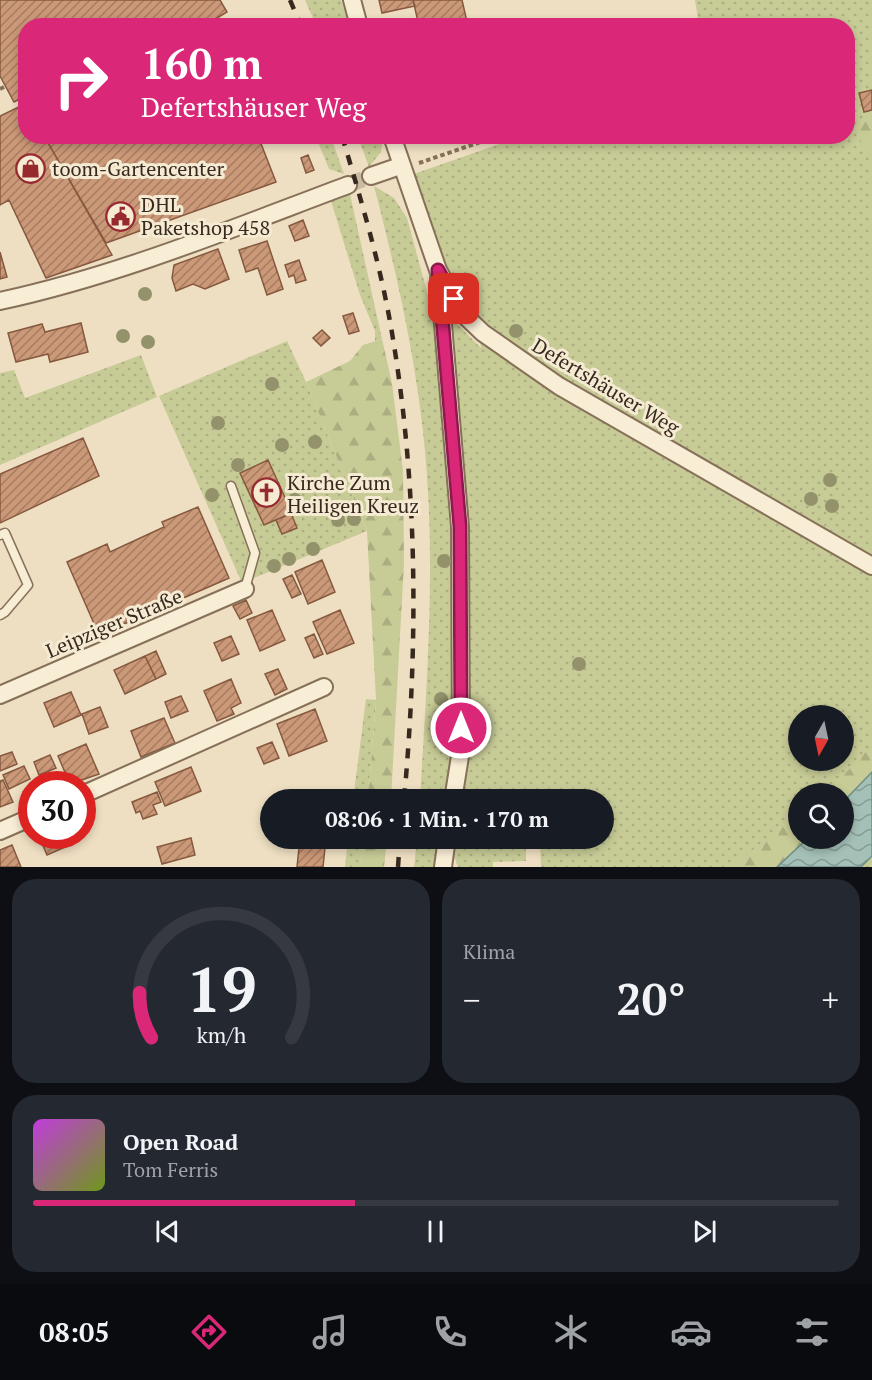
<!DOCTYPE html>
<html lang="de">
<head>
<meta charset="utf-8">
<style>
  body { margin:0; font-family:"PT Serif",serif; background:#242831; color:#f1f3f6; height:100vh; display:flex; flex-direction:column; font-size:22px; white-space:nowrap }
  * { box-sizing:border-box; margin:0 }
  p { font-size:20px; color:#9ea1a6 }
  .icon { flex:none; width:33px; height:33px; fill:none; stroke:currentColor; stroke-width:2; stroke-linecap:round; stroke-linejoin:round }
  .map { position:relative; height:867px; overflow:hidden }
  .side { display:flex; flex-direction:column; gap:12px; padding:12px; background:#0d0f14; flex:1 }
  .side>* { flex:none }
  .top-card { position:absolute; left:18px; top:18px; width:837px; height:126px; border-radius:24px; box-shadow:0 3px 9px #0003; background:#db2777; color:#fff; overflow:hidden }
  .needle { width:39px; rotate:189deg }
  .fabs { position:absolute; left:788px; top:705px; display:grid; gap:12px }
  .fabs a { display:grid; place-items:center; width:66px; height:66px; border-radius:50%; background:#171b24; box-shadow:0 3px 9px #0003; font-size:30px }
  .speed { position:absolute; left:18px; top:771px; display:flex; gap:12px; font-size:30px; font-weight:700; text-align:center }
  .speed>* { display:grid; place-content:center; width:78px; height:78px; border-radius:50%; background:#171b24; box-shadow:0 3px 9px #0003; line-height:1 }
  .speed .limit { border:9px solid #d22; background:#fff; color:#111 }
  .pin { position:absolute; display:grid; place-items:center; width:51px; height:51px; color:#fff; margin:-26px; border-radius:12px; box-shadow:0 3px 9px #0006 }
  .me { position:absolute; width:66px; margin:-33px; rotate:0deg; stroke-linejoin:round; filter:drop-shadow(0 0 4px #0008) }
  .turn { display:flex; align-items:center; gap:21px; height:126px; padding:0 24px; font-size:27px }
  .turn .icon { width:78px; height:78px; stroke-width:2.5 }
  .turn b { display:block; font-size:42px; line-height:51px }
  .big { font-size:45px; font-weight:700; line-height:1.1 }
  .side .card { flex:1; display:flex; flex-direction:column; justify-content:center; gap:9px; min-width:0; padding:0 21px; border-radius:24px; background:#242831 }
  .side .dial { align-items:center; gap:0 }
  .dial svg { height:156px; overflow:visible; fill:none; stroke:#363941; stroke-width:7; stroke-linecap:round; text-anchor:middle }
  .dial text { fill:#f1f3f6; stroke:none }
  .song { display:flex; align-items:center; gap:18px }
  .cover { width:72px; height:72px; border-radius:9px; background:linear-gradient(135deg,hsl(290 70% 55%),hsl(80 70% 35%)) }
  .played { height:6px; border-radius:3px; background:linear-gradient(90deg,#db2777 40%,#363941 40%) }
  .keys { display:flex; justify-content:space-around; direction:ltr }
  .heat { display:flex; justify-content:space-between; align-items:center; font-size:33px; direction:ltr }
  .side .tiles { flex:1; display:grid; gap:12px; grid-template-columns:1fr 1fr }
  .card:last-child { grid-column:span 2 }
  .trip { position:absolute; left:260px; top:789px; width:354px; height:60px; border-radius:30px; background:#171b24; box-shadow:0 3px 9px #0003; font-weight:700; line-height:60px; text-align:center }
  .menu { display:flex; height:96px; justify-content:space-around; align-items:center; background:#090b0e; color:#9ea1a6 }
  .menu .icon { width:42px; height:42px }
  .menu .active { color:#db2777 }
  .menu b { font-size:27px; color:#f1f3f6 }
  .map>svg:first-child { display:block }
</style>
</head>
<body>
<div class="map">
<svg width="872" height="867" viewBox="0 0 872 867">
  <defs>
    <pattern id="grass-dots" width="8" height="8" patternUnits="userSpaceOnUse" patternTransform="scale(1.5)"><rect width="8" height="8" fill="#c7cb96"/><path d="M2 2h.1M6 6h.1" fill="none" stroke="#acae81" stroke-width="1.8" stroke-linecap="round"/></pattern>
    <pattern id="forest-firs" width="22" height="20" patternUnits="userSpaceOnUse" patternTransform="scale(1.5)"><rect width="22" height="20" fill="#c7cb96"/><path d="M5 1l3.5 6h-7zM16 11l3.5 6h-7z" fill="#acae81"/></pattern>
    <pattern id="water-waves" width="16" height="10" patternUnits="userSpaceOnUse" patternTransform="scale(1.5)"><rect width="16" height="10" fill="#a4c0b7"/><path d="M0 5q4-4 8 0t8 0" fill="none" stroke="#869c94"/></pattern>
    <pattern id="building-hatch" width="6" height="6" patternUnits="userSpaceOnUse" patternTransform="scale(1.5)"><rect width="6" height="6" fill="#cb9878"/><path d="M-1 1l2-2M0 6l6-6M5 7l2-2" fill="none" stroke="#a67c62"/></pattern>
  </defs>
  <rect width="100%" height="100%" fill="#eedfc2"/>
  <path fill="url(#grass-dots)" fill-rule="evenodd" d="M305,0h36l8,25h-33z
    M695,0h177v867h-331l-1,-22 -14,2v14l-33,1v5h-35l-6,-16v-12l151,-1v-38l-145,-1 -6,-480 29,29 -5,-32 -17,-19 -17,-34 -21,-59 -7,-30 105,-37 329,-1v-110l-149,-1zM798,716h45v44h-45zM798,794h45v44h-45z
    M316,137h15l13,37 -15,-5z
    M358,137h25l-2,15 -12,15z
    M374,186l20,12 13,20 28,103 19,184 -1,247 -7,47h-26c7,-122 17,-245 3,-367 -9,-83 -28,-165 -49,-246z
    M350,194l32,145 -7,2v-10l-15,-36 -29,-94z
    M287,341l19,41 61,149 -125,52 -83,-187z
    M141,355l16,42 -157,68v-92l14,-3 11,28z
    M366,699l10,1 -8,99 -15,1z
    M348,839h16l-4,28h-15z
    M417,839h23l-4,28h-22z"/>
  <path fill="url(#forest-firs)" d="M872,120v43l-15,-30 3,-10z
    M382,339l10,44 11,88 1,92 -13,236 -23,1 8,-100 -9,-169 -61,-149 44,-21 13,-16z
    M872,746v26l-29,30v-8h-22l14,-10z
    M798,808v30l9,1 -30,28h-47l29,-22z
    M364,839h23l-3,28h-24z"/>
  <path fill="url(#water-waves)" stroke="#6b8e85" stroke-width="1.5" d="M872,772v84l-11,11h-84l30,-28 36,-1v-36z"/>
  <path fill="url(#building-hatch)" stroke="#86593f" stroke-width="1.5" d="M0,0h220l7,12 -15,9 2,5h-188v78l-4,-6 -8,4 -14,-26z
    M379,0h34l2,6 -33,7z
    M413,0h49l6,26h-49z
    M872,90v20l-8,2 -5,-19z
    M25,104l1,32h18l68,119 -66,23 -37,-78 -9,5v-89z
    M44,136h214l18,46 -170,61z
    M308,155l6,15 -8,3 -5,-15z
    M303,220l6,16 -14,5 -6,-15z
    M267,241l16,48 -16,6 -9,-27 -12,4 -7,-22z
    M218,249l11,30 -24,10 -12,-5 -17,7 -4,-13 2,-13z
    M0,252l7,25 -7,2z
    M299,260l7,20 -10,3 -2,-8 -5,2 -4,-12z
    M353,313l6,18 -10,3 -6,-18z
    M81,323l7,29 -38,10 -2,-8 -32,8 -8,-29 34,-9 3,8z
    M322,330l8,8 -9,8 -8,-8z
    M83,438l16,38 -99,47v-49z
    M268,460l24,53 -28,12 -24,-52z
    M198,507l31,71 -130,57 -32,-73 40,-18 3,8 54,-25 -2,-5z
    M291,513l6,15 -15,6 -6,-14z
    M322,560l13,32 -27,12 -13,-32z
    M292,575l9,19 -9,4 -9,-19z
    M246,600l6,13 -12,6 -7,-13z
    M272,610l13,30 -25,11 -13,-31z
    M340,610l14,33 -27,11 -14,-32z
    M314,634l9,20 -9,4 -9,-20z
    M231,636l8,18 -17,7 -8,-18z
    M156,651l10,23 -10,5 -11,-23z
    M145,656l11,23 -31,15 -11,-24z
    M278,669l9,20 -12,6 -10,-21z
    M231,679l10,24 -10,5 3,6 -17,7 -13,-30z
    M71,692l10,23 -27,12 -10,-24z
    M181,696l7,15 -17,7 -6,-16z
    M100,707l8,20 -19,7 -7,-20z
    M315,709l12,32 -38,15 -12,-32z
    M164,718l11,25 -34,14 -10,-26z
    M272,742l7,16 -15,6 -7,-16z
    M86,744l13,30 -29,10 -12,-28z
    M12,752l5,12 -17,7v-15z
    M50,755l6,13 -17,7 -5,-13z
    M24,766l6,13 -21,10 -6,-14z
    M191,767l10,24 -36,15 -10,-24z
    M3,780l10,22 -13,5v-26z
    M32,788l-1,25 -8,-21z
    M157,792l4,10 -8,3 4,9 -14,5 -3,-8 -4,2 -4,-11z
    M44,836h30l3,6 -30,13 -6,-14 5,-2z
    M191,838l4,17 -33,9 -5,-17z
    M300,838h26l-3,29h-26z
    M12,845l9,22h-21v-17z"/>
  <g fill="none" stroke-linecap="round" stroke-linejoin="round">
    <path stroke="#c9bba1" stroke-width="16" stroke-dasharray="16 8" stroke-linecap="butt" d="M348,185l23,-9"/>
    <defs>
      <path id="lane" d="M231,486l24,67 -10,36
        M0,535l5,-2 23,52 -23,27 -5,3"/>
      <path id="street" d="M352,0l7,26
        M392,136l46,134 24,43 21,20 76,53 313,180
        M371,176l29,-10
        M439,277l21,250 1,223 -8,50
        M0,301c120,-26 233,-73 348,-116
        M0,695l245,-106
        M82,795l242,-108
        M0,831l32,-14
        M443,867l4,-29"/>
    </defs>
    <use href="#lane" stroke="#877059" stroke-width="11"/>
    <use href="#street" stroke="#877059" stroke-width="20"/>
    <path stroke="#877059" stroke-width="4" stroke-dasharray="4.5 3" stroke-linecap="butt" d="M699,26l11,-7
      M0,89l6,-3
      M419,163l79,-27"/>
    <use href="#lane" stroke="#f8edd5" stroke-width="8"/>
    <use href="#street" stroke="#f8edd5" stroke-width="16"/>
    <path stroke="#37291e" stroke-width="4.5" stroke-dasharray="10 10" stroke-linecap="butt" d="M290,0l11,26
      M342,136c20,67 40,134 51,203 25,151 25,308 11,461
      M398,867l2,-29"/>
  </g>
  <g fill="#93926b">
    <circle cx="145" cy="294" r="7"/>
    <circle cx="516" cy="331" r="7"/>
    <circle cx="123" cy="336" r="7"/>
    <circle cx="148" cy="342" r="7"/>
    <circle cx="272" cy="384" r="7"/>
    <circle cx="218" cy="423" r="7"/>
    <circle cx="315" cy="442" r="7"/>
    <circle cx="282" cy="445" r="7"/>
    <circle cx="238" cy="465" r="7"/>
    <circle cx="830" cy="480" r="7"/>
    <circle cx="212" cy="495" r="7"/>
    <circle cx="811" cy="499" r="7"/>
    <circle cx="295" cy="500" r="7"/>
    <circle cx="832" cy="506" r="7"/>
    <circle cx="354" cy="519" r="7"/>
    <circle cx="338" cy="520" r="7"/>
    <circle cx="313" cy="549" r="7"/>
    <circle cx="289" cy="559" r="7"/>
    <circle cx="444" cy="561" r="7"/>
    <circle cx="274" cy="566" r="7"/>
    <circle cx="579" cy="664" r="7"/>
    <circle cx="441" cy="699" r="7"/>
  </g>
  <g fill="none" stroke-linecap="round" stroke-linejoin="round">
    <defs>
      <path id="route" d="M454,299l-16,-29 22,256 1,202"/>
    </defs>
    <use href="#route" stroke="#8e194d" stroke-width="15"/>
    <use href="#route" stroke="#db2777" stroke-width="10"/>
  </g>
  <defs>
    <symbol id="shop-ring" viewBox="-11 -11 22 22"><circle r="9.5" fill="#f5ead2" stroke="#962a2e" stroke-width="1.5"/><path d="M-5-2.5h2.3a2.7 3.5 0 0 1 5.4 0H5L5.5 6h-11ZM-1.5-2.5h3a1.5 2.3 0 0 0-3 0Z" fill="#962a2e"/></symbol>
    <symbol id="civic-ring" viewBox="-11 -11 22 22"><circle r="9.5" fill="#f5ead2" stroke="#962a2e" stroke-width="1.5"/><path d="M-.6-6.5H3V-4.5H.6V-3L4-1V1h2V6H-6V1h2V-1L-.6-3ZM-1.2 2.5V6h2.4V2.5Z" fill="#962a2e"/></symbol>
    <symbol id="church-ring" viewBox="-11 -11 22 22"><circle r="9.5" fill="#f5ead2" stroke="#962a2e" stroke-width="1.5"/><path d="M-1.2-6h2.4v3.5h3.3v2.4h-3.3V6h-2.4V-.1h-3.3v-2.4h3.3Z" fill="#962a2e"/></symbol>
  </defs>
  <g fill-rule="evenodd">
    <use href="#shop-ring" x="14" y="152" width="33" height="33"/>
    <use href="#civic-ring" x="104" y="200" width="33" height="33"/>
    <use href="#church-ring" x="250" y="476" width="33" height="33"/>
  </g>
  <g text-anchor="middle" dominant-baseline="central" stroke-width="6" stroke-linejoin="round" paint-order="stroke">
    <g font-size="20" fill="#37291e" stroke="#f5ead2" text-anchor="start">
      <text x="52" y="168">toom-Gartencenter</text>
      <text x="141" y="204">DHL<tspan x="141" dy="23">Paketshop 458</tspan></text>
      <text x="287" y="482">Kirche Zum<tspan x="287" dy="23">Heiligen Kreuz</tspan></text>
    </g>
    <g font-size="20" fill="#37291e" stroke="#f5ead2">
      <text transform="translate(606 386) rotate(31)">Defertshäuser Weg</text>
      <text transform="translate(114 623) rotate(-23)">Leipziger Straße</text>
    </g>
  </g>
</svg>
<div class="fabs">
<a><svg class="needle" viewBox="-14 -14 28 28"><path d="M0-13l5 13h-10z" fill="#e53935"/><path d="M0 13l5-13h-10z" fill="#9ea1a6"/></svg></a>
<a><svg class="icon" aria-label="search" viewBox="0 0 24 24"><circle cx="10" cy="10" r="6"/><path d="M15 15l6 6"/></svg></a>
</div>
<div class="speed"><div class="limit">30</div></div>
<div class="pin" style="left:454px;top:299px;background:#d93025"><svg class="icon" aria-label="arrive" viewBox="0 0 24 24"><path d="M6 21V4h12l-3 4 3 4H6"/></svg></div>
<svg class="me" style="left:461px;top:728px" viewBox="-20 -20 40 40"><circle r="17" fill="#db2777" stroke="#fff" stroke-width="3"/><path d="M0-11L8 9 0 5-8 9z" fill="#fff"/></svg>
<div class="trip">08:06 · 1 Min. · 170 m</div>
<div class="top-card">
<div class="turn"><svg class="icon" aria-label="right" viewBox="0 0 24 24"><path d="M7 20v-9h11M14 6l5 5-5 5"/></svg><div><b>160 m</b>Defertshäuser Weg</div></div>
</div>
</div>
<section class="side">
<div class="tiles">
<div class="card dial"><svg viewBox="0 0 100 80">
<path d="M14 69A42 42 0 1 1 86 69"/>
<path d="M14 69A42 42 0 0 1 8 46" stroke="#db2777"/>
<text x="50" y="56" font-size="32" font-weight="700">19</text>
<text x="50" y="72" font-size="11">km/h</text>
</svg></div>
<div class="card"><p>Klima</p>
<div class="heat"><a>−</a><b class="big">20°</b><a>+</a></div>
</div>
<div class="card">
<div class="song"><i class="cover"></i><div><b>Open Road</b><p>Tom Ferris</p></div></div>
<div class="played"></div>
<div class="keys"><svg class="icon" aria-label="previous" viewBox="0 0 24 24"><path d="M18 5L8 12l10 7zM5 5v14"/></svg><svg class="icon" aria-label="pause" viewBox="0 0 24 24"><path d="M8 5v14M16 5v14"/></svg><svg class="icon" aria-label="next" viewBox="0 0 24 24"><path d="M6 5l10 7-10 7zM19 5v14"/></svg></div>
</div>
</div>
</section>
<nav class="menu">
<b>08:05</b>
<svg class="icon active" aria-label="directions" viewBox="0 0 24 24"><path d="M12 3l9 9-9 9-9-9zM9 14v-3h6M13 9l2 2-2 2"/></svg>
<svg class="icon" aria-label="music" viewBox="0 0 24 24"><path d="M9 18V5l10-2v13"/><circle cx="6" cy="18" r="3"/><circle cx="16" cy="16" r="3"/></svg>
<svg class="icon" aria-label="phone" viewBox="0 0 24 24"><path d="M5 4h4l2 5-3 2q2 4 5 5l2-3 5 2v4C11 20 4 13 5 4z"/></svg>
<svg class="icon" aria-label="climate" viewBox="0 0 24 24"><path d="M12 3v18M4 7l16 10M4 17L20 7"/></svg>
<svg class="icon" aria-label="car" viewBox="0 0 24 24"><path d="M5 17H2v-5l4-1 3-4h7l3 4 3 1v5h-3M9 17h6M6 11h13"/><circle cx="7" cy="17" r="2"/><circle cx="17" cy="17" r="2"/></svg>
<svg class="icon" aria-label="filters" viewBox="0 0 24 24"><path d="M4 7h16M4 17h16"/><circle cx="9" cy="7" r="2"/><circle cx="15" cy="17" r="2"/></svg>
</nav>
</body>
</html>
